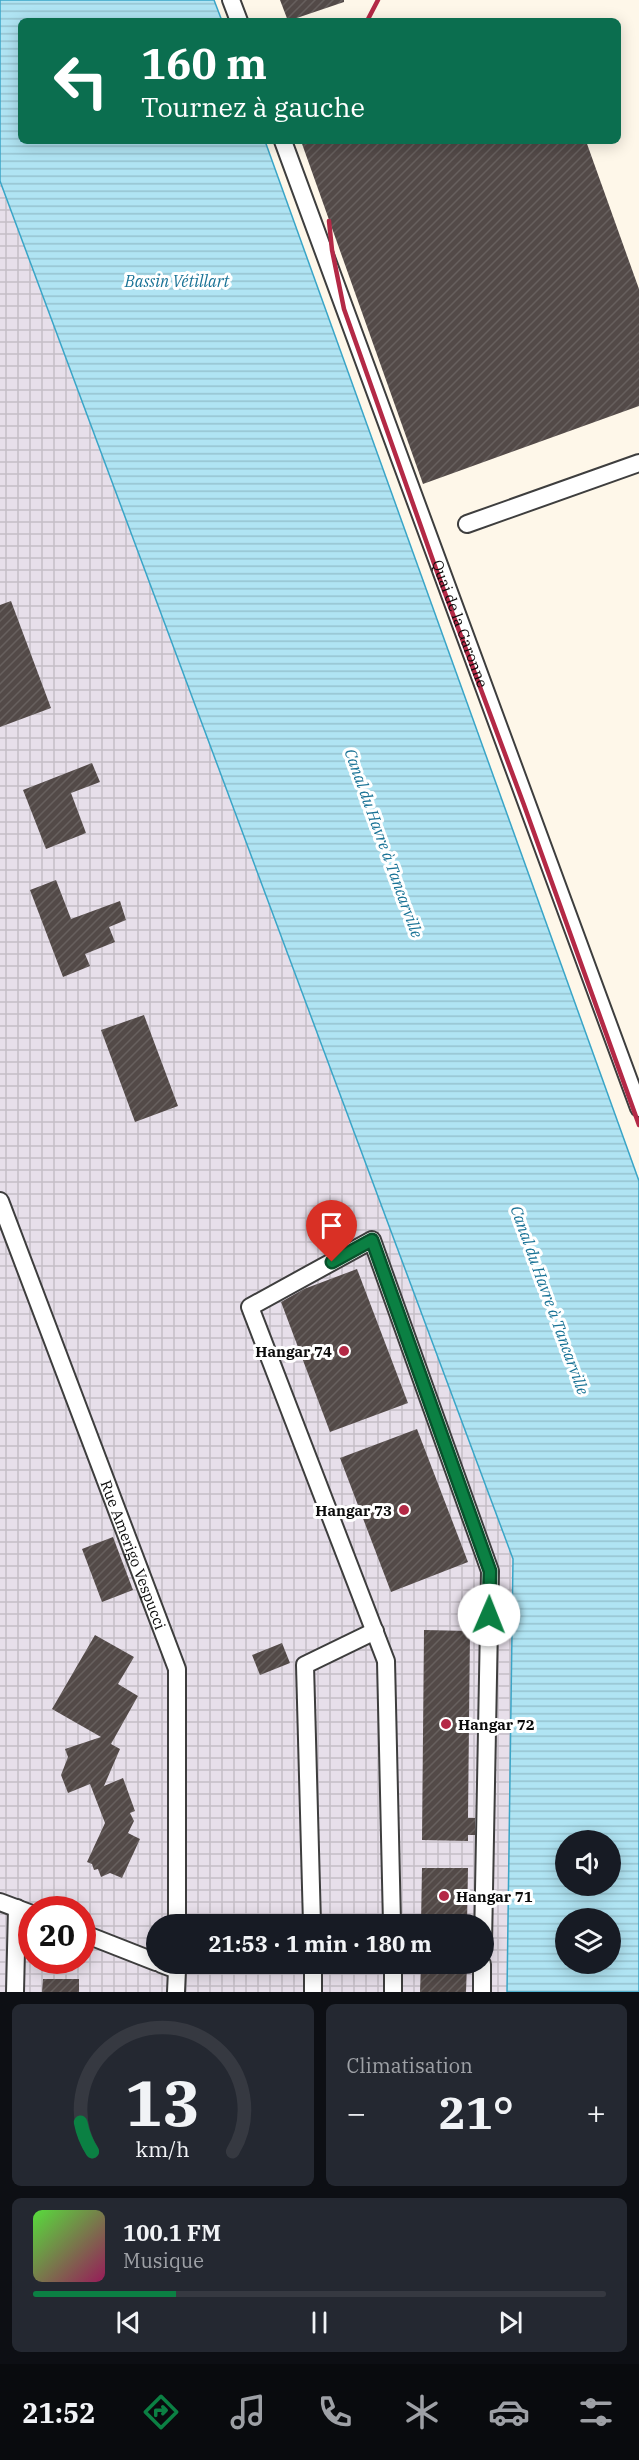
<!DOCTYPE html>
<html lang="fr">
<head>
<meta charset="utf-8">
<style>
  body { margin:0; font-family:"IBM Plex Serif",serif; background:#242831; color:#f1f3f6; height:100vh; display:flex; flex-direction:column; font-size:22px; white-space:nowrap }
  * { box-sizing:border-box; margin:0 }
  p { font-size:20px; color:#9ea1a6 }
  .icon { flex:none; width:33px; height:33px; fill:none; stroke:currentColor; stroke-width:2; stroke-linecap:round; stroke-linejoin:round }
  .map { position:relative; height:1992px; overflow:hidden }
  .details { display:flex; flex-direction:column; gap:12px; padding:12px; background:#0d0f14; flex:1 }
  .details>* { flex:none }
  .banner { position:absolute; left:18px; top:18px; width:603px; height:126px; border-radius:9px; box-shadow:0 3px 15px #0003; background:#0b6e4f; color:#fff; overflow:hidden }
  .controls { position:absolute; left:555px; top:1830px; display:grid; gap:12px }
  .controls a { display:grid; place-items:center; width:66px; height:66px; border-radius:50%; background:#171b24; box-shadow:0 3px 15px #0003; font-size:30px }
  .speed { position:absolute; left:18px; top:1896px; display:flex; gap:12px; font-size:30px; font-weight:700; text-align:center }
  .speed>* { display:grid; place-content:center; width:78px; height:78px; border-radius:50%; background:#171b24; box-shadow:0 3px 15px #0003; line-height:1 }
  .speed .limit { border:9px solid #d22; background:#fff; color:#111 }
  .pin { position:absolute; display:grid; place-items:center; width:51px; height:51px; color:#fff; margin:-62px -26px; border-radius:50% 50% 50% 0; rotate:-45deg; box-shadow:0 0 6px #0007 }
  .pin .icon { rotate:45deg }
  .me { position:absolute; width:66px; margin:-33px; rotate:1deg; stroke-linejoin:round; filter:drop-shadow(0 0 4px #0008) }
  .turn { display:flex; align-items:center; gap:21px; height:126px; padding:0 24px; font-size:27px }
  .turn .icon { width:78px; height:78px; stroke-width:2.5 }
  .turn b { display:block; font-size:42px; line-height:51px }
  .big { font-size:45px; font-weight:800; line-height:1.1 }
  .details .tile { flex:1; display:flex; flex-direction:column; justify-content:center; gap:9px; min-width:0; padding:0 21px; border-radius:9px; background:#242831 }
  .details .dial { align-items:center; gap:0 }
  .dial svg { height:156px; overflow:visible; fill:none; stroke:#363941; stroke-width:7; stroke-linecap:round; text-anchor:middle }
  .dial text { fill:#f1f3f6; stroke:none }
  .song { display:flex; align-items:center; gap:18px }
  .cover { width:72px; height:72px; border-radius:9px; background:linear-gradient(135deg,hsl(110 70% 55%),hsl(330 70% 35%)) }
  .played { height:6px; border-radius:3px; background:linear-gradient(90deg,#0b8043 25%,#363941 25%) }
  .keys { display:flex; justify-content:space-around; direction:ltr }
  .heat { display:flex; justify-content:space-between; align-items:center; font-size:33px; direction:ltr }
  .details .tiles { flex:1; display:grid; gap:12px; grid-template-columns:1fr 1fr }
  .tile:last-child { grid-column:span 2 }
  .trip { position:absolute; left:146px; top:1914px; width:348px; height:60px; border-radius:30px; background:#171b24; box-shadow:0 3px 15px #0003; font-weight:800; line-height:60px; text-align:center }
  .menu { display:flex; height:96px; justify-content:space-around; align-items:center; background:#090b0e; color:#9ea1a6 }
  .menu .icon { width:42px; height:42px }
  .menu .current { color:#0b8043 }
  .menu b { font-size:27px; color:#f1f3f6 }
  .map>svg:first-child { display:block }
</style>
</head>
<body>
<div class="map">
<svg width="639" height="1992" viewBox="0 0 639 1992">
  <defs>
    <pattern id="industrial-grid" width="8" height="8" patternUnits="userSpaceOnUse" patternTransform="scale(1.5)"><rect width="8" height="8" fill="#e7dfea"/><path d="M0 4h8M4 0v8" fill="none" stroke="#c5bec7"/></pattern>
    <pattern id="water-rules" width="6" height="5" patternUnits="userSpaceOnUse" patternTransform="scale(1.5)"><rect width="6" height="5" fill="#b0e4f3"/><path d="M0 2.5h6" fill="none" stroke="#96c2cf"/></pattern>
    <pattern id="building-hatch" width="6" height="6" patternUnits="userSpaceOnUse" patternTransform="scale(1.5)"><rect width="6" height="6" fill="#534a48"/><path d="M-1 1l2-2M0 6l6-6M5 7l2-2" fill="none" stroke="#67605e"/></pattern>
  </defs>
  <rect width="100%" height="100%" fill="#fef7e9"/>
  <path fill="url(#industrial-grid)" fill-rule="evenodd" d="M0,181l513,1378 -6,433h-507zM32,1910h50v50h-50zM156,1924h327v40h-327z"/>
  <path fill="url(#water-rules)" stroke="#3aa5c7" stroke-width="1.5" fill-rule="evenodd" d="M0,0h214l8,21h-201v120h244l374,1040v811h-132l6,-433 -513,-1378zM566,1840h44v46h-44zM566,1918h44v46h-44z"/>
  <path fill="url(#building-hatch)" d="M280,0h64v2l-56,19z
    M301,141h285l53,148v117l-216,78z
    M11,601l40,107 -51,19v-122z
    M92,763l8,19 -29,11 15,40 -40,16 -23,-59z
    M56,880l15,39 49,-18 6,19 -17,7 6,15 -30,12 5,12 -27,11 -33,-87z
    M144,1015l34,91 -43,16 -34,-92z
    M357,1269l51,134 -78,29 -49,-130 23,-13z
    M417,1429l51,133 -77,30 -51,-134z
    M113,1537l20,53 -31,12 -20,-53z
    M424,1630l46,1 -2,187h7v17h-7v6l-46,-1z
    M95,1635l39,22 -16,27 20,12 -27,48 9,5 -16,37 19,-8 12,33 -5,2 4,8 -6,12 12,6 -18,39 -12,-5 -9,4 -3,-8 -4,1 -2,-6 -5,-2 18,-39 -15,-39 -22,9 -7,-18 7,-18 -3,-8 36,-12 -49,-28z
    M282,1643l8,20 -30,12 -8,-20z
    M422,1868h46l-1,56h-46z
    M421,1964h46l-1,28h-46z
    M43,1979h36v13h-37z"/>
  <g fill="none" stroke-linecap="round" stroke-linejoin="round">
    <defs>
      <g id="minor">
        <path d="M231,0l8,21"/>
        <path id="s1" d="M283,141l356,967"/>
        <path d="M467,524l172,-61"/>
        <path id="s2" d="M0,1201l177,468v255"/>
        <path d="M0,1902l32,12"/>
        <path d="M312,1924l-7,-259 70,-34"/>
        <path d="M392,1924l-6,-263 -136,-354 122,-67 118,331 -7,372"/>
        <path d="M82,1933l74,29"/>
        <path d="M161,1964l16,6 -1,22"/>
        <path d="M313,1964v28"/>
        <path d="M393,1964v28"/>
        <path d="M15,1992l2,-84"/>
        <path d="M482,1992v-28"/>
      </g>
    </defs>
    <use href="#minor" stroke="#3e3e3e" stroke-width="20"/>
    <use href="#minor" stroke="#fff" stroke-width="16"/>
    <path stroke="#b42946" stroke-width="4.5" d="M367,21l11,-21
      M329,221l3,29 12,59 92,260 88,236 115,320"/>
  </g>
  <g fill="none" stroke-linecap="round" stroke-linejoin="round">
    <defs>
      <path id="route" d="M332,1262l40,-22 118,331 -1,44"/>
    </defs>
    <use href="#route" stroke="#07532c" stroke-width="15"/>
    <use href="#route" stroke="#0b8043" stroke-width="10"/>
  </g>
  <g fill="#b42946" stroke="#fff" stroke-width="2">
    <circle cx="344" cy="1351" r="6"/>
    <circle cx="404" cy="1510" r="6"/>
    <circle cx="446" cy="1724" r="6"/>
    <circle cx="444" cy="1896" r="6"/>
  </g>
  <g text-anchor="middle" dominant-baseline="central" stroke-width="6" stroke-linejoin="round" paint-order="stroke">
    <g font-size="15" fill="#0b0b0b" stroke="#fff">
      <text stroke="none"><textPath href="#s1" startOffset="514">Quai de la Garonne</textPath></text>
      <text stroke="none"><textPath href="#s2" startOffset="378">Rue Amerigo Vespucci</textPath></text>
    </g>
    <g font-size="15" font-weight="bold" fill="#0b0b0b" stroke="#fff" text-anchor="end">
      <text x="332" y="1351">Hangar 74</text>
      <text x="392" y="1510">Hangar 73</text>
      <text x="458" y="1724" text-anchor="start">Hangar 72</text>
      <text x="456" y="1896" text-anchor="start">Hangar 71</text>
    </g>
    <g font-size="16" font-style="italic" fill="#1a7396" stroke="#fff">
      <text x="177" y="281">Bassin Vétillart</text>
      <text transform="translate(384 843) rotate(70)">Canal du Havre à Tancarville</text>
      <text transform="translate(550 1300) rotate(70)">Canal du Havre à Tancarville</text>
    </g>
  </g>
</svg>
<div class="controls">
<a><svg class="icon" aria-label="sound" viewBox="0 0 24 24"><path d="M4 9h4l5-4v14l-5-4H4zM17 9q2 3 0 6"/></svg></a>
<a><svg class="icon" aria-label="layers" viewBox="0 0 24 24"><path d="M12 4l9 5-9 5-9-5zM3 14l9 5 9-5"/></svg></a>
</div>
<div class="speed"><div class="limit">20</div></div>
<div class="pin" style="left:332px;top:1262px;background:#d93025"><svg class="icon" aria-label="arrive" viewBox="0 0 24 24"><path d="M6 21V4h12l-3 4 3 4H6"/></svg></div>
<svg class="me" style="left:489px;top:1615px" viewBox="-20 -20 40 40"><circle r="19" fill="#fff"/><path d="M0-13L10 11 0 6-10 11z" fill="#0b8043"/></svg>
<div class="trip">21:53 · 1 min · 180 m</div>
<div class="banner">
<div class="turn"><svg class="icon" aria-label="left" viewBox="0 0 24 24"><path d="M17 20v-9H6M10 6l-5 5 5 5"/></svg><div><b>160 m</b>Tournez à gauche</div></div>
</div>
</div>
<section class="details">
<div class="tiles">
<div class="tile dial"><svg viewBox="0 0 100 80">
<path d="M14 69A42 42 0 1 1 86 69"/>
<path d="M14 69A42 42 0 0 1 8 54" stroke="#0b8043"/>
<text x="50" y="56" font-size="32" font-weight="700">13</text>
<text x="50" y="72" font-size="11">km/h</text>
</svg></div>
<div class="tile"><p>Climatisation</p>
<div class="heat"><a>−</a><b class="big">21°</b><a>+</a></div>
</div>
<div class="tile">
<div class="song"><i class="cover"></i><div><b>100.1 FM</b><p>Musique</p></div></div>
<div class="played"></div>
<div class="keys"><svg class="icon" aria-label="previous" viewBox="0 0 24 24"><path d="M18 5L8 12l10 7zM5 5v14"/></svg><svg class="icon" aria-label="pause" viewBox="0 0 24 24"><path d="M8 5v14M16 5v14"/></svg><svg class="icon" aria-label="next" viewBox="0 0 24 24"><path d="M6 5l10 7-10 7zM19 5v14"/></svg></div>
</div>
</div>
</section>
<nav class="menu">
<b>21:52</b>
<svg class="icon current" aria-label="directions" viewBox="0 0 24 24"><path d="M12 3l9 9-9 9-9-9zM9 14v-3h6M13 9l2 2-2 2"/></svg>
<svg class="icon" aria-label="music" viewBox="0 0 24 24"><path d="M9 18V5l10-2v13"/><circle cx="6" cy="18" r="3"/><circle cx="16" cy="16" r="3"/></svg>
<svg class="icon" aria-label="phone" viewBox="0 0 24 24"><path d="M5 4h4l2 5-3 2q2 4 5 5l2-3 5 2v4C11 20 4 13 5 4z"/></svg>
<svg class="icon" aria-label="climate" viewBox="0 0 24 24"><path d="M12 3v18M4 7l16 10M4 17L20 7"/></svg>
<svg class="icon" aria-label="car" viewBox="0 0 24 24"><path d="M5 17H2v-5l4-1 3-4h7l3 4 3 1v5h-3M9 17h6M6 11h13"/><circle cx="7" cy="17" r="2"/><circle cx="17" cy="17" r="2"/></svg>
<svg class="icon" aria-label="filters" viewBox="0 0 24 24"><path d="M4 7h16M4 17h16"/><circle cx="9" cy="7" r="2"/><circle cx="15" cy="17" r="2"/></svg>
</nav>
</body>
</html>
